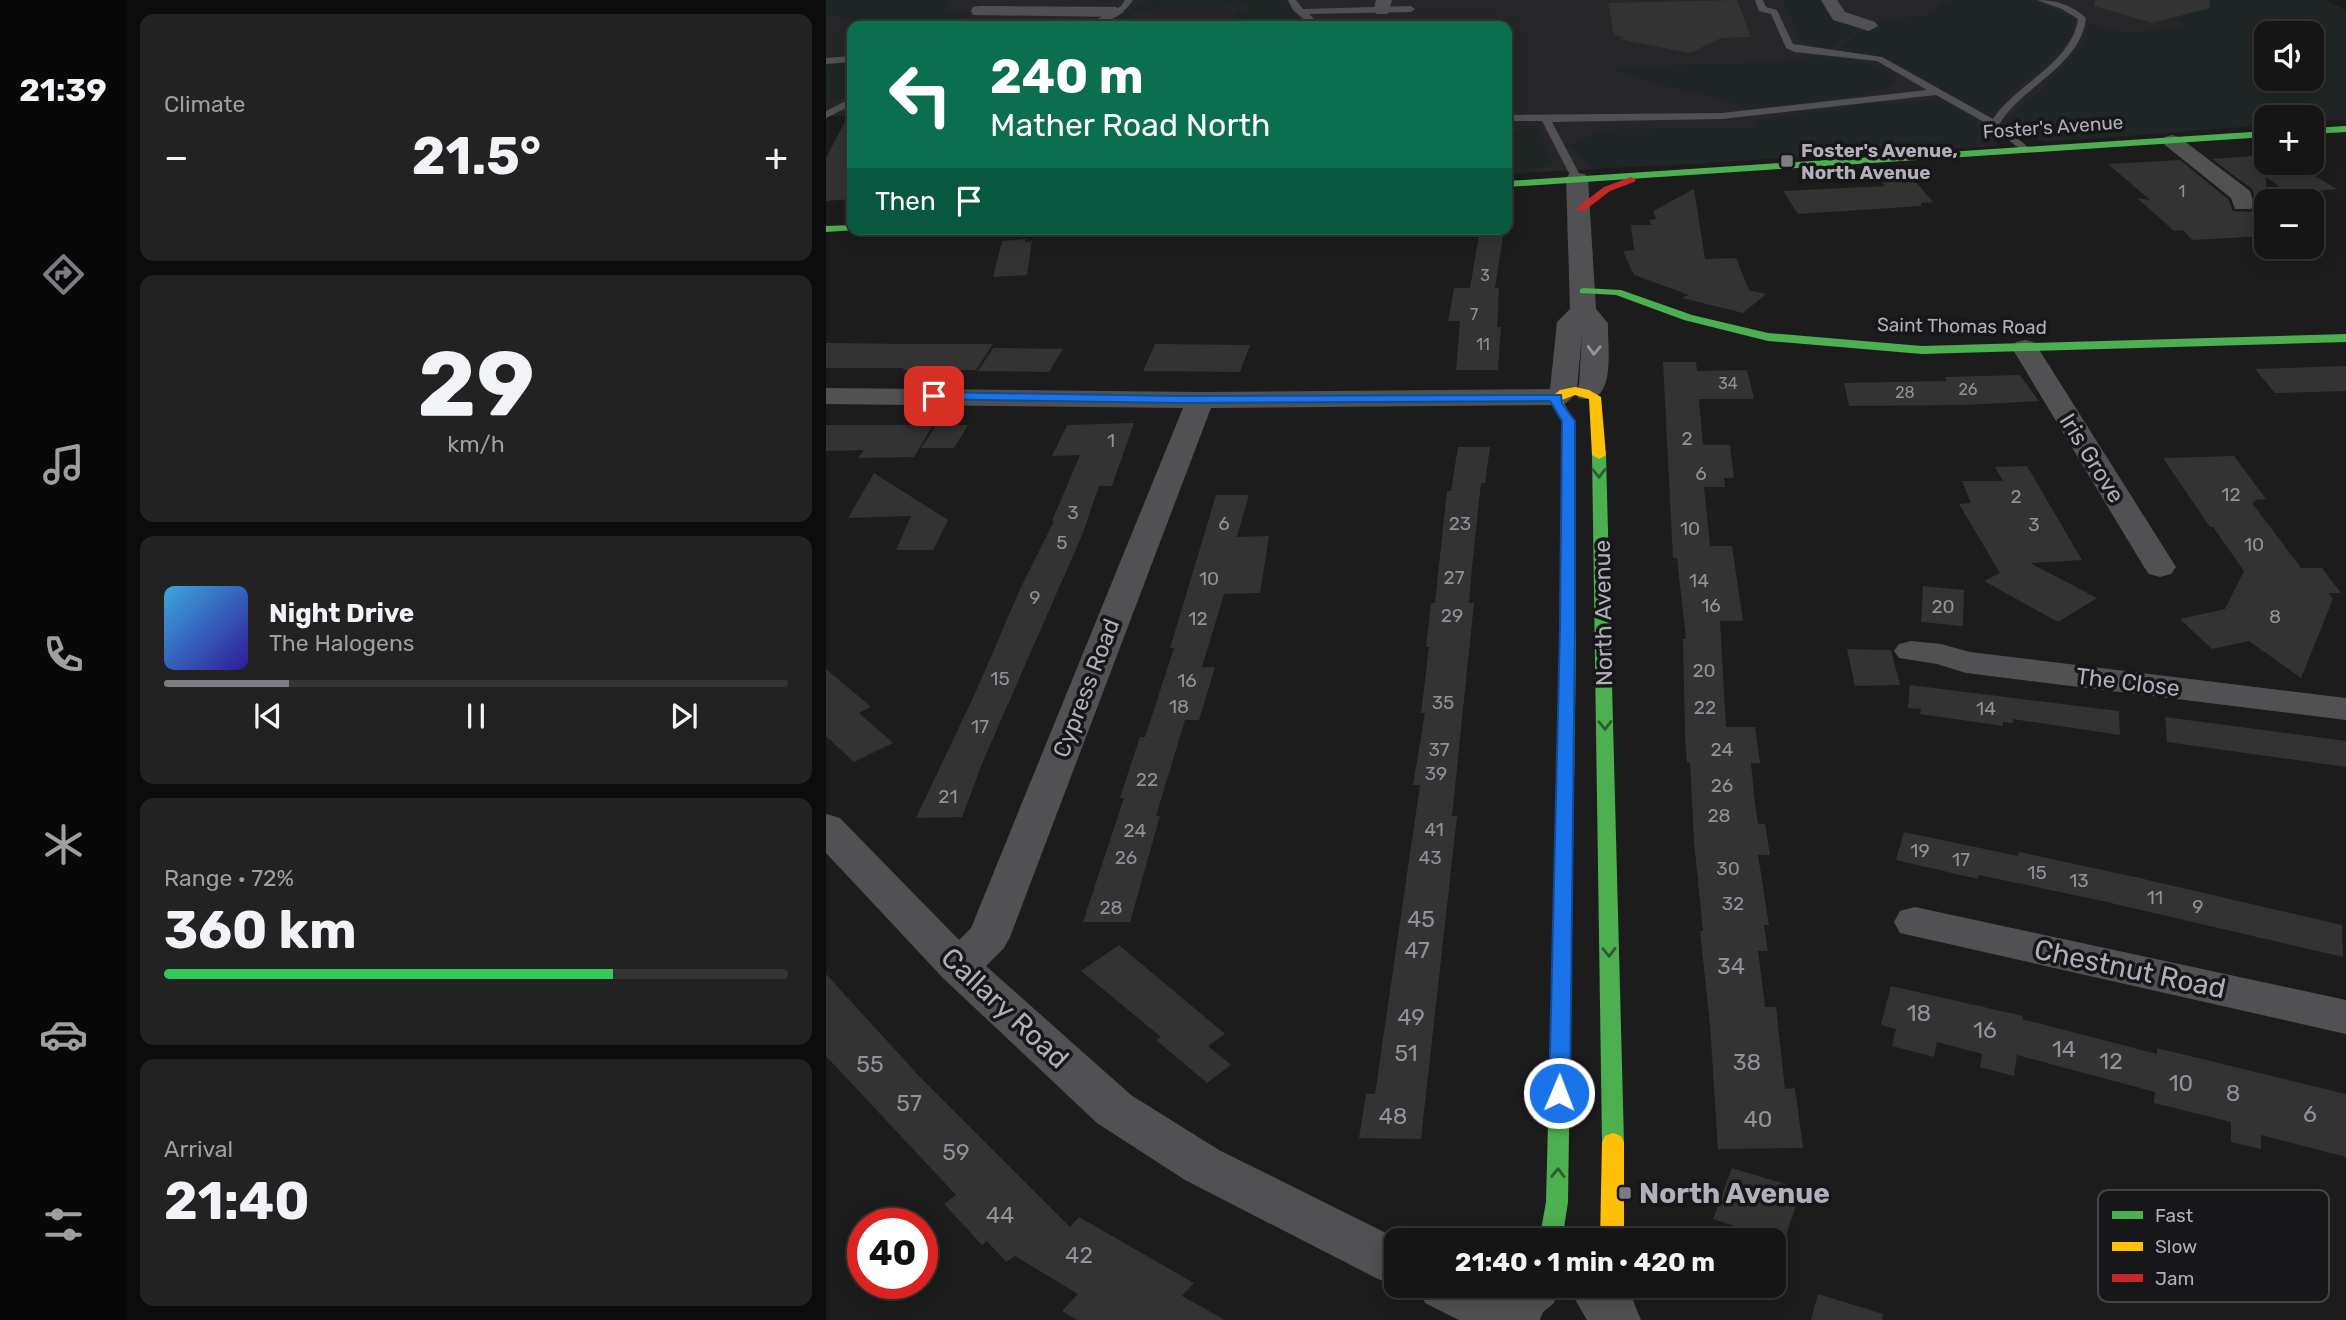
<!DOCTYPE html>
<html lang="en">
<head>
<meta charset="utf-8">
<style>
  body { margin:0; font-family:Rubik,sans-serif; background:#222; color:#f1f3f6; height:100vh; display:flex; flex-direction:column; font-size:26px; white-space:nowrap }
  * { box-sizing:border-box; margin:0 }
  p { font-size:23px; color:#9d9fa0 }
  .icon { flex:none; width:38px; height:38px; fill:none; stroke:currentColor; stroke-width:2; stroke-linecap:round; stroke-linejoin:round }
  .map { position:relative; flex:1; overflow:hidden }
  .details { display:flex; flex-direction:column; gap:14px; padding:14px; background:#0c0c0c; width:700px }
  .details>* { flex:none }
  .top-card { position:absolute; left:21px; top:21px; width:665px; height:214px; border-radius:14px; box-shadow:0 4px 18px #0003,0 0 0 2px #343434; background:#0b6e4f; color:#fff; overflow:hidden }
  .controls { position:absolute; left:1428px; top:21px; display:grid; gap:14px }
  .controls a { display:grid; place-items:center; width:70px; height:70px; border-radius:14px; background:#151515; box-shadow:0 4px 18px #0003,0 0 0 2px #343434; font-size:35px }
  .speed { position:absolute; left:21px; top:1208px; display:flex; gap:14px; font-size:35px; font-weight:700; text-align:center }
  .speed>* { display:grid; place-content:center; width:91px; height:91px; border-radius:50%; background:#151515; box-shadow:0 4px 18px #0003,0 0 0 2px #343434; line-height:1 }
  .speed .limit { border:10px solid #d22; background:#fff; color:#111 }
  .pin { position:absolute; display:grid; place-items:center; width:60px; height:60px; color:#fff; margin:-30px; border-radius:14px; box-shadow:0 4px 10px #0006 }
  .me { position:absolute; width:77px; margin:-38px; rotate:1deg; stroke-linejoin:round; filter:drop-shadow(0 0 5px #0008) }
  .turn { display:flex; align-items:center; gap:24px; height:147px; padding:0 28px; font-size:32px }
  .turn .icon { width:91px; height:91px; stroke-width:2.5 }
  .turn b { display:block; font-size:49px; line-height:60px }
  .then { display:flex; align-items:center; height:66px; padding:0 28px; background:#0003; gap:14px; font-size:26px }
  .big { font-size:52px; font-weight:700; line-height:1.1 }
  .details .tile { flex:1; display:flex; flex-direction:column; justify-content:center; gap:10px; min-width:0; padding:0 24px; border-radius:14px; background:#222 }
  .details .dial { align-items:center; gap:0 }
  .dial b { font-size:91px; line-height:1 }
  .song { display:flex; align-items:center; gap:21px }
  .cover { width:84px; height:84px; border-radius:10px; background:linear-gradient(135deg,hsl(200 70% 55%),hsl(250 70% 35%)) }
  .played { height:7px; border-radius:4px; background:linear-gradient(90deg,#7e7c83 20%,#343434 20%) }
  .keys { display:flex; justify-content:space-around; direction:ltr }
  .heat { display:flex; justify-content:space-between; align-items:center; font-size:38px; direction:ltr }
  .charge { height:10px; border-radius:5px; background:linear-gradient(90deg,#34c759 72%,#343434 0) }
  .trip { position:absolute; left:558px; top:1228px; width:402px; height:70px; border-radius:14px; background:#151515; box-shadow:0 4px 18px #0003,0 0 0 2px #343434; font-weight:700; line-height:70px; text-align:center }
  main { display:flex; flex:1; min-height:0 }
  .menu { display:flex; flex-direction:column; width:126px; justify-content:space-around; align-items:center; background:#080808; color:#9d9fa0 }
  .menu .icon { width:49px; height:49px }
  .menu .selected { color:#7e7c83 }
  .menu b { font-size:32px; color:#f1f3f6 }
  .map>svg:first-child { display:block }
</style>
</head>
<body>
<main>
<nav class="menu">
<b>21:39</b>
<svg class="icon selected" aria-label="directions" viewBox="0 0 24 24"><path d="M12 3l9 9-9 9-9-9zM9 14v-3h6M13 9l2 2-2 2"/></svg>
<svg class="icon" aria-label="music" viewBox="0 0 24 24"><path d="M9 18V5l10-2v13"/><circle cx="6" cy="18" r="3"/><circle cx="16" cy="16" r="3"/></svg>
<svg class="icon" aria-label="phone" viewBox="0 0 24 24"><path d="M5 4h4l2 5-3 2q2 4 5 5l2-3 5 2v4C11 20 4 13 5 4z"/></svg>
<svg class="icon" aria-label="climate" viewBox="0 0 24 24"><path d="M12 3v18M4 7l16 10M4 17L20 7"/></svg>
<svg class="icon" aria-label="car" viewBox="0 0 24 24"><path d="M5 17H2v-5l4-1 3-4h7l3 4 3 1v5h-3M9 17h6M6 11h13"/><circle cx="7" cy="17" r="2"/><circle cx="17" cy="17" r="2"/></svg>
<svg class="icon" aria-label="filters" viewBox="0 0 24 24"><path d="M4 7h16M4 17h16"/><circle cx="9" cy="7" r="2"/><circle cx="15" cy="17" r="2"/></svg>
</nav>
<section class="details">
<div class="tile"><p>Climate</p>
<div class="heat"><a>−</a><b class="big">21.5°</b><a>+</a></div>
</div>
<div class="tile dial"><b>29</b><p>km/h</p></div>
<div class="tile">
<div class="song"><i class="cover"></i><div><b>Night Drive</b><p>The Halogens</p></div></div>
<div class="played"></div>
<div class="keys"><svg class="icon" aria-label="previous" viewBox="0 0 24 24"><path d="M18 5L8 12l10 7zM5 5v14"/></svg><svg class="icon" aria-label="pause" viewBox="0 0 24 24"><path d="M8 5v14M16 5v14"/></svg><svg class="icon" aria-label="next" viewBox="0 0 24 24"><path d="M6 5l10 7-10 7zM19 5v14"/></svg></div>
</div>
<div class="tile"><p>Range · 72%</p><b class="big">360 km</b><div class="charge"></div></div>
<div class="tile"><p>Arrival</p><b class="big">21:40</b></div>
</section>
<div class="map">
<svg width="1520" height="1320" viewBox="0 0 1520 1320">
  <rect width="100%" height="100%" fill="#1c1c1c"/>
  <path fill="#272629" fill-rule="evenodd" d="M0,0h1498l22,10v109l-34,3v-5h-46v8l-209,16 -37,-5 -24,3 1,5 -2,2 -488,28v-148h-655v90h-26zM1440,33h46v46h-46z"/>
  <path fill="#202625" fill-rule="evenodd" d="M0,0h127l-8,10 28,2 -8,7 -125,1 3,-4h-17z
    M458,0l14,18 -33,4 -29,-4 2,-6h9l2,-6 -84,1 -30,5 -9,14h-29l49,-25z
    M956,0h42l37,26 -32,23 -28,-7z
    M1133,0h71l45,19c-1,37 -66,66 -83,99l-101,-58 -22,-6 -33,-2c12,-13 30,-26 47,-31 18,-6 38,0 54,-11l2,-6z
    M1335,0h163l22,10v109l-34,3v-5h-46v8l-219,17 -27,-6 -20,-12 9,-4 18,-20 14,-8 45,-52 -2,-2 5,-16 7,2 -5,2c27,9 72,6 100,-2l-18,-5 25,-8zM1440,33h46v46h-46z
    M987,57c35,3 54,0 84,20l-6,7 -14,9 -127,16 -31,-11 -51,-11 -58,-19 188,-7z
    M26,63v30l-26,13v-41z
    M1114,100l43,23 16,15 -4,2 2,4 -302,20 -101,4 -24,-23 34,-15 154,-3 1,-7 100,-15z
    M710,125l16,37 -19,10 -26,2v-38z"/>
  <path fill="#333334" d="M911,0l14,37 -30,1 -31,15 -71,-14 5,-2 -10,-2 -6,-32z
    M1269,0h114l1,8 -58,15 -58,-17z
    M26,108v91l-26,2v-43z
    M1440,155v8h26l45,26 -47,5 -24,-17v59l-74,4 -9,-10 -9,1 -37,-33 13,2 -42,-36 72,-4 49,40 4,11 18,1 6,-9 -5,-14 -40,-30z
    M1088,180l19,22 -12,1v3l-123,8 -15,-23 102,-5 -3,-4z
    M868,189l11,70 31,-1 13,32 17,4 -23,19 -61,-15 7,-3 -55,-20 -11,-24 11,-1 -3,-25h20l-2,-5 7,-1 -3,-8z
    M654,229h24l-9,59h4l-2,39h4l-3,43h-42l4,-49h-12l6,-33h16z
    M200,239l-1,3 7,-1 -5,34 -34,2 9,-36z
    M0,343l83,1h84l-17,26h-74l2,-2h-78z
    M329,344l95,1 -10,27 -97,-1z
    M167,348l70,1 -14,23 -71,-1z
    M837,362h33l1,9 50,-1 7,29h-55l4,46h27l4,33h-10l1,9h-21l6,59h22l11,75h-23l6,106h29l5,36h-9l3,33 4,28h7l5,31h-12l11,70h-5l4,26h-10l7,56h11l9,82 10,-1 8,60 -85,1 -8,-124 -10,-94h3l-9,-90 -4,-78h-3l-2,-28 -2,-96h3l-9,-81h-4z
    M1520,366v25l-71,2 -20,-24z
    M1194,375l19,26 -73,4 -117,1 -5,-23 103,-2 -2,-4z
    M308,423l-22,63h-13l-16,47 -100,228 -21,56 -46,1 61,-129 44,-102 33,-66h-2l28,-66 -28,1 15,-31z
    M111,424l31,1 -14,23h-33z
    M0,425h107l-19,32 -56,1 6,-8 -38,1z
    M632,447h32l-5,36h-4l-9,84 -3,36h5l-22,213h5l-36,323 -62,-1 7,-44h9l45,-309h-7l12,-72h-4l8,-66h-3l5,-44h4l12,-112h4z
    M1408,456l32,43 -12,1 2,2 -4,1 49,65h21l19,25h-12l4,6 -32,79 -52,-37 -37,8 -32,-30 45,-10 19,-38 -31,-44h-3l-47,-69z
    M1201,466l55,94 -52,3 67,35 -39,24 -74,-41 16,-8 -41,-69 12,-1 -9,-22h41l-8,-14z
    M48,473l74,47 -15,30h-37l15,-34 -63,2z
    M390,495h33l-12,42 32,-1 -9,57 -36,1 -22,73h13l-16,53h-14l-29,96h4l-30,106h-47l41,-124h-4l12,-37 8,-24h5l29,-89h-4z
    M1097,586l41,4 -1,36 -42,-4z
    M1021,649l44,1 9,35 -45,1z
    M0,669l45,38 -12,6 34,30 -39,19 -28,-26z
    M1084,685l209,26 1,24 -107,-16v4l-10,-1v4l-83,-12 1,-5 -13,-1z
    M1339,717l181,24v26l-179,-25z
    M1078,832l114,24 1,-4 116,25 207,48 1,32 -245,-57 -119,-25 -1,4 -82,-19z
    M293,945l106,89 -17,12 23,19 -24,18 -51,-43 5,-3 -80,-66z
    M0,974l93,102 151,151 9,-10 115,66 -12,13 43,24h-148l-15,-9 16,-17 -63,-38 -9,6 -19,-21 -5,4 -38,-41 12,-9 -130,-139z
    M1065,986l132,30 -1,3 135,35v-6l189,46v63l-85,-22v14l-30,-7v-20l-77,-19 1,-11 -138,-37 -3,21 -34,-9 2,-13 -45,-12 -3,15 -42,-11 4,-17 -15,-4z
    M906,1168l69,21 -17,53 -71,-23z
    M992,1294l65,20 -1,6h-71z"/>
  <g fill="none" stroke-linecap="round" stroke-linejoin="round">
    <path fill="#515154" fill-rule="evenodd" d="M299,0h8c-9,15 -31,27 -48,26l36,-20z
      M462,0h8l7,9 108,-3 4,3 -4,3 -102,2 7,7 141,-1 4,3 -1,3h-242l4,-3 85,-1 -14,-12z
      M929,0h8l3,7 11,3 16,34 89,13 111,62c23,-35 79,-56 85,-100l-16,-10 -25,-9c19,0 35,5 49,18 -5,47 -63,68 -86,105l29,25v4l-4,1 -34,-27 -55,-31 -214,24 -170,3 30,57 -5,3 -5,-3 -30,-58h-35v-6l215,-2 205,-23 -50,-29 -82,-9 -9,-4 -15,-34 -12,-3z
      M26,56v6l-26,2v-6z
      M26,98v7l-26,13v-7z"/>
    <path fill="#515154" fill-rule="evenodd" d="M550,0h16l-4,14h-12l-2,-4z
      M995,0h16l8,12 30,10 3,4 -9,5 -36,-11z
      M153,6l137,1 8,5 -8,5 -143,-2 -2,-4 2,-4z
      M1346,135l7,2 71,54 4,13 -3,5h-16l-4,-11 -66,-53 -3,-4 3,-4z
      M751,173l8,1 3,5 8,130 12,14c-1,25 10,85 -30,75l-2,-4 -10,9 -10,2 -345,3 -201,529 -6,11 -18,18 145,129 88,55 183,91h-6v45l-18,-7 -193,-99 -88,-57 -154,-145 -117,-125v-39l14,4 119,122 12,-12 212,-520 -357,-4v-16l374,4 350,-3 7,-67 13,-13 -4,-130 3,-5zM756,334l-3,51 -2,3z
      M1199,340l9,2 4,6 138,219 -5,7 -11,3 -11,-3 -5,-7 -132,-219 4,-6z
      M1085,641l30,3 29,8 376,46v22l-380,-47 -29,-9 -38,-6 -5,-7 5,-7z
      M1089,907l431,93v34l-446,-101 -6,-11 6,-11z
      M592,1286h143l-7,17 -11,9 -3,8h-81l-34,-17z
      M741,1286h60l14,34h-54z"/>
    <path fill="#4caf50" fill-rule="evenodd" d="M1520,126v6l-34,2v-6z
      M1440,131v6l-759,50v-6z
      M26,225v4l4,1 -30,2v-6z
      M758,288l37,2 71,25 76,18 154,13 424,-12v8l-424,12 -154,-13 -84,-21 -68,-25 -36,-2v-4z
      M773,451l7,4 18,687 -3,6 -8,3 -8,-3 -3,-6 -10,-687z
      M742,639l8,5 -8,558 -6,39h-23l7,-39 14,-558z"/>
    <path fill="#ffc107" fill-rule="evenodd" d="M749,387l14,3 12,7 5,58 -7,4 -7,-4 -3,-56 -14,-4 -13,5 12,21 2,223 -8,5 -8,-5 2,-223 -13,-22 11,-9z
      M787,1133l8,3 3,6v99h-24l2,-99 3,-6z"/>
    <path fill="#c62828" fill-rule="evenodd" d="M805,177l5,3 -2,2 -24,9 -26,20 -9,-2 29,-22z"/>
  </g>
  <defs><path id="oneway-chevron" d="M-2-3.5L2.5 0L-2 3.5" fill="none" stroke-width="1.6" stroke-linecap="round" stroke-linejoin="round" transform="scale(1.75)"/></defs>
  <use stroke="#95939c" href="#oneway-chevron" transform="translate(768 350) rotate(92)"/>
  <g stroke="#2f5b31">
    <use href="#oneway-chevron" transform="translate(773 473) rotate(89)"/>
    <use href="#oneway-chevron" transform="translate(779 725) rotate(89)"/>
    <use href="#oneway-chevron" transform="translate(783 952) rotate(89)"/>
    <use href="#oneway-chevron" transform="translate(732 1173) rotate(-89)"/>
  </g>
  <path fill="#1a73e8" stroke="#114b97" stroke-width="2" d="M108,392l244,4 383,-1 1,8 13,18v206l-5,466 -3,6 -8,2 -7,-2 -3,-6 11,-466 2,-206 -12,-20 -372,2 -248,-4v-6z"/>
  <g fill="#7e7c83" stroke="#171618" stroke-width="2.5">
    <rect x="954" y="154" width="14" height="14" rx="3.5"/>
    <rect x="792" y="1186" width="14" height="14" rx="3.5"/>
  </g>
  <g text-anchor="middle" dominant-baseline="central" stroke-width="7" stroke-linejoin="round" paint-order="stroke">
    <g font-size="16" fill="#929099">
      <text x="1356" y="191">1</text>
      <text x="659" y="275">3</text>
      <text x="648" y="314">7</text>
      <text x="657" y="344">11</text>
      <text x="902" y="383">34</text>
      <text x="1142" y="389">26</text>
      <text x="1079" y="392">28</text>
    </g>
    <g font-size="19" fill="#b2afbb" stroke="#171618">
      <text transform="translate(1227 127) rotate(-4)">Foster's Avenue</text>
      <text transform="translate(1136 326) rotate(1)">Saint Thomas Road</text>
    </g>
    <g font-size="19" font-weight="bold" fill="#b2afbb" stroke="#171618" text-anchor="start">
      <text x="975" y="150">Foster's Avenue,<tspan x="975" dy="22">North Avenue</tspan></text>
    </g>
    <g font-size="19" fill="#929099">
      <text x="861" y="438">2</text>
      <text x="285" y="440">1</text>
      <text x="875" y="473">6</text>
      <text x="1405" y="494">12</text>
      <text x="1190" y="496">2</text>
      <text x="247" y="512">3</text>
      <text x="398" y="523">6</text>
      <text x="634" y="523">23</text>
      <text x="1208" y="524">3</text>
      <text x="864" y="528">10</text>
      <text x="236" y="542">5</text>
      <text x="1428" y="544">10</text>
      <text x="628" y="577">27</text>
      <text x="383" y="578">10</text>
      <text x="873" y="580">14</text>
      <text x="209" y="597">9</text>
      <text x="885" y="605">16</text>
      <text x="1117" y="606">20</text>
      <text x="626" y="615">29</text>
      <text x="1449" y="616">8</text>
      <text x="372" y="618">12</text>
      <text x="878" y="670">20</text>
      <text x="174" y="678">15</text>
      <text x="361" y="680">16</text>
      <text x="617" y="702">35</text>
      <text x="353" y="706">18</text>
      <text x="879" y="707">22</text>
      <text x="1160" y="708">14</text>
      <text x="154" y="726">17</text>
      <text x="613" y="749">37</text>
      <text x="896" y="749">24</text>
      <text x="610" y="773">39</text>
      <text x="321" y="779">22</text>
      <text x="896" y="785">26</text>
      <text x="122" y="796">21</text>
      <text x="893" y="815">28</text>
      <text x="608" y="829">41</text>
      <text x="309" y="830">24</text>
      <text x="1094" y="850">19</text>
      <text x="300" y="857">26</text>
      <text x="604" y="857">43</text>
      <text x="1135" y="859">17</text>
      <text x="902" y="868">30</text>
      <text x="1211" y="872">15</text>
      <text x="1253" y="880">13</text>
      <text x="1329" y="897">11</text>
      <text x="907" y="903">32</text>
      <text x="1372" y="906">9</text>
      <text x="285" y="907">28</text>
    </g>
    <g font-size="23" fill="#b2afbb" stroke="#171618">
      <text transform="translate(1266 458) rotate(58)">Iris Grove</text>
      <text transform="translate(777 613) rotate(-91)">North Avenue</text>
      <text transform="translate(1302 682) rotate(7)">The Close</text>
      <text transform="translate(260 688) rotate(-69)">Cypress Road</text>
    </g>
    <g font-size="23" fill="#929099">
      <text x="595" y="919">45</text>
      <text x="591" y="950">47</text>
      <text x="905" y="966">34</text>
      <text x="1093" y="1013">18</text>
      <text x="585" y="1017">49</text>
      <text x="1159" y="1030">16</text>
      <text x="1238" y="1049">14</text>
      <text x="580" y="1053">51</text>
      <text x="1285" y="1061">12</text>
      <text x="921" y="1062">38</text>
      <text x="44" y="1064">55</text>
      <text x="1355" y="1083">10</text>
      <text x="1407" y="1093">8</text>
      <text x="83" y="1103">57</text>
      <text x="1484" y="1114">6</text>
      <text x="567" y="1116">48</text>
      <text x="932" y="1119">40</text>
      <text x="130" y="1152">59</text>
      <text x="174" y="1215">44</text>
      <text x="253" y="1255">42</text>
    </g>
    <g font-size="28" fill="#b2afbb" stroke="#171618">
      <text transform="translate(1304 969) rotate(12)">Chestnut Road</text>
      <text transform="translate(179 1008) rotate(43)">Callary Road</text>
    </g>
    <g font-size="28" font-weight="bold" fill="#b2afbb" stroke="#171618" text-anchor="start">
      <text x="813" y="1193">North Avenue</text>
    </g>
  </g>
  <rect x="1272" y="1190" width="231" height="112" rx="10" fill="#171618" stroke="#464449" stroke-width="2"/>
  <rect x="1286" y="1211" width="31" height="8" fill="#4caf50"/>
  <rect x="1286" y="1242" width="31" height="9" fill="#ffc107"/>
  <rect x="1286" y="1274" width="31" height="8" fill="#c62828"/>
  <g font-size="19" fill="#b2afbb">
    <text x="1329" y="1222">Fast</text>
    <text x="1329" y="1253">Slow</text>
    <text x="1329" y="1285">Jam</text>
  </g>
</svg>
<div class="controls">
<a><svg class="icon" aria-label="sound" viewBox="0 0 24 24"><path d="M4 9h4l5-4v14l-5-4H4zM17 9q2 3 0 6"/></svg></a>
<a>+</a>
<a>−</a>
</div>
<div class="speed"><div class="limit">40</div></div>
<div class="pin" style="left:108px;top:396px;background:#d93025"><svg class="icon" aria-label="arrive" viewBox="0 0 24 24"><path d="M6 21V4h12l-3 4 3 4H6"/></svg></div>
<svg class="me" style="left:733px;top:1093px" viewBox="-20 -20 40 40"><circle r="17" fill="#1a73e8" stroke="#fff" stroke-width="3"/><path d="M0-11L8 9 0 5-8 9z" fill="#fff"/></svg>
<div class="trip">21:40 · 1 min · 420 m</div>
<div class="top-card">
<div class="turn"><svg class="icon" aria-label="left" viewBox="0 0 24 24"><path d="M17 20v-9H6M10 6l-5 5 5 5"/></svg><div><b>240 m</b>Mather Road North</div></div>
<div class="then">Then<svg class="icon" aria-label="arrive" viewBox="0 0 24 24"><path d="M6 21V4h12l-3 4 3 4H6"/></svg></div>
</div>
</div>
</main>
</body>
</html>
